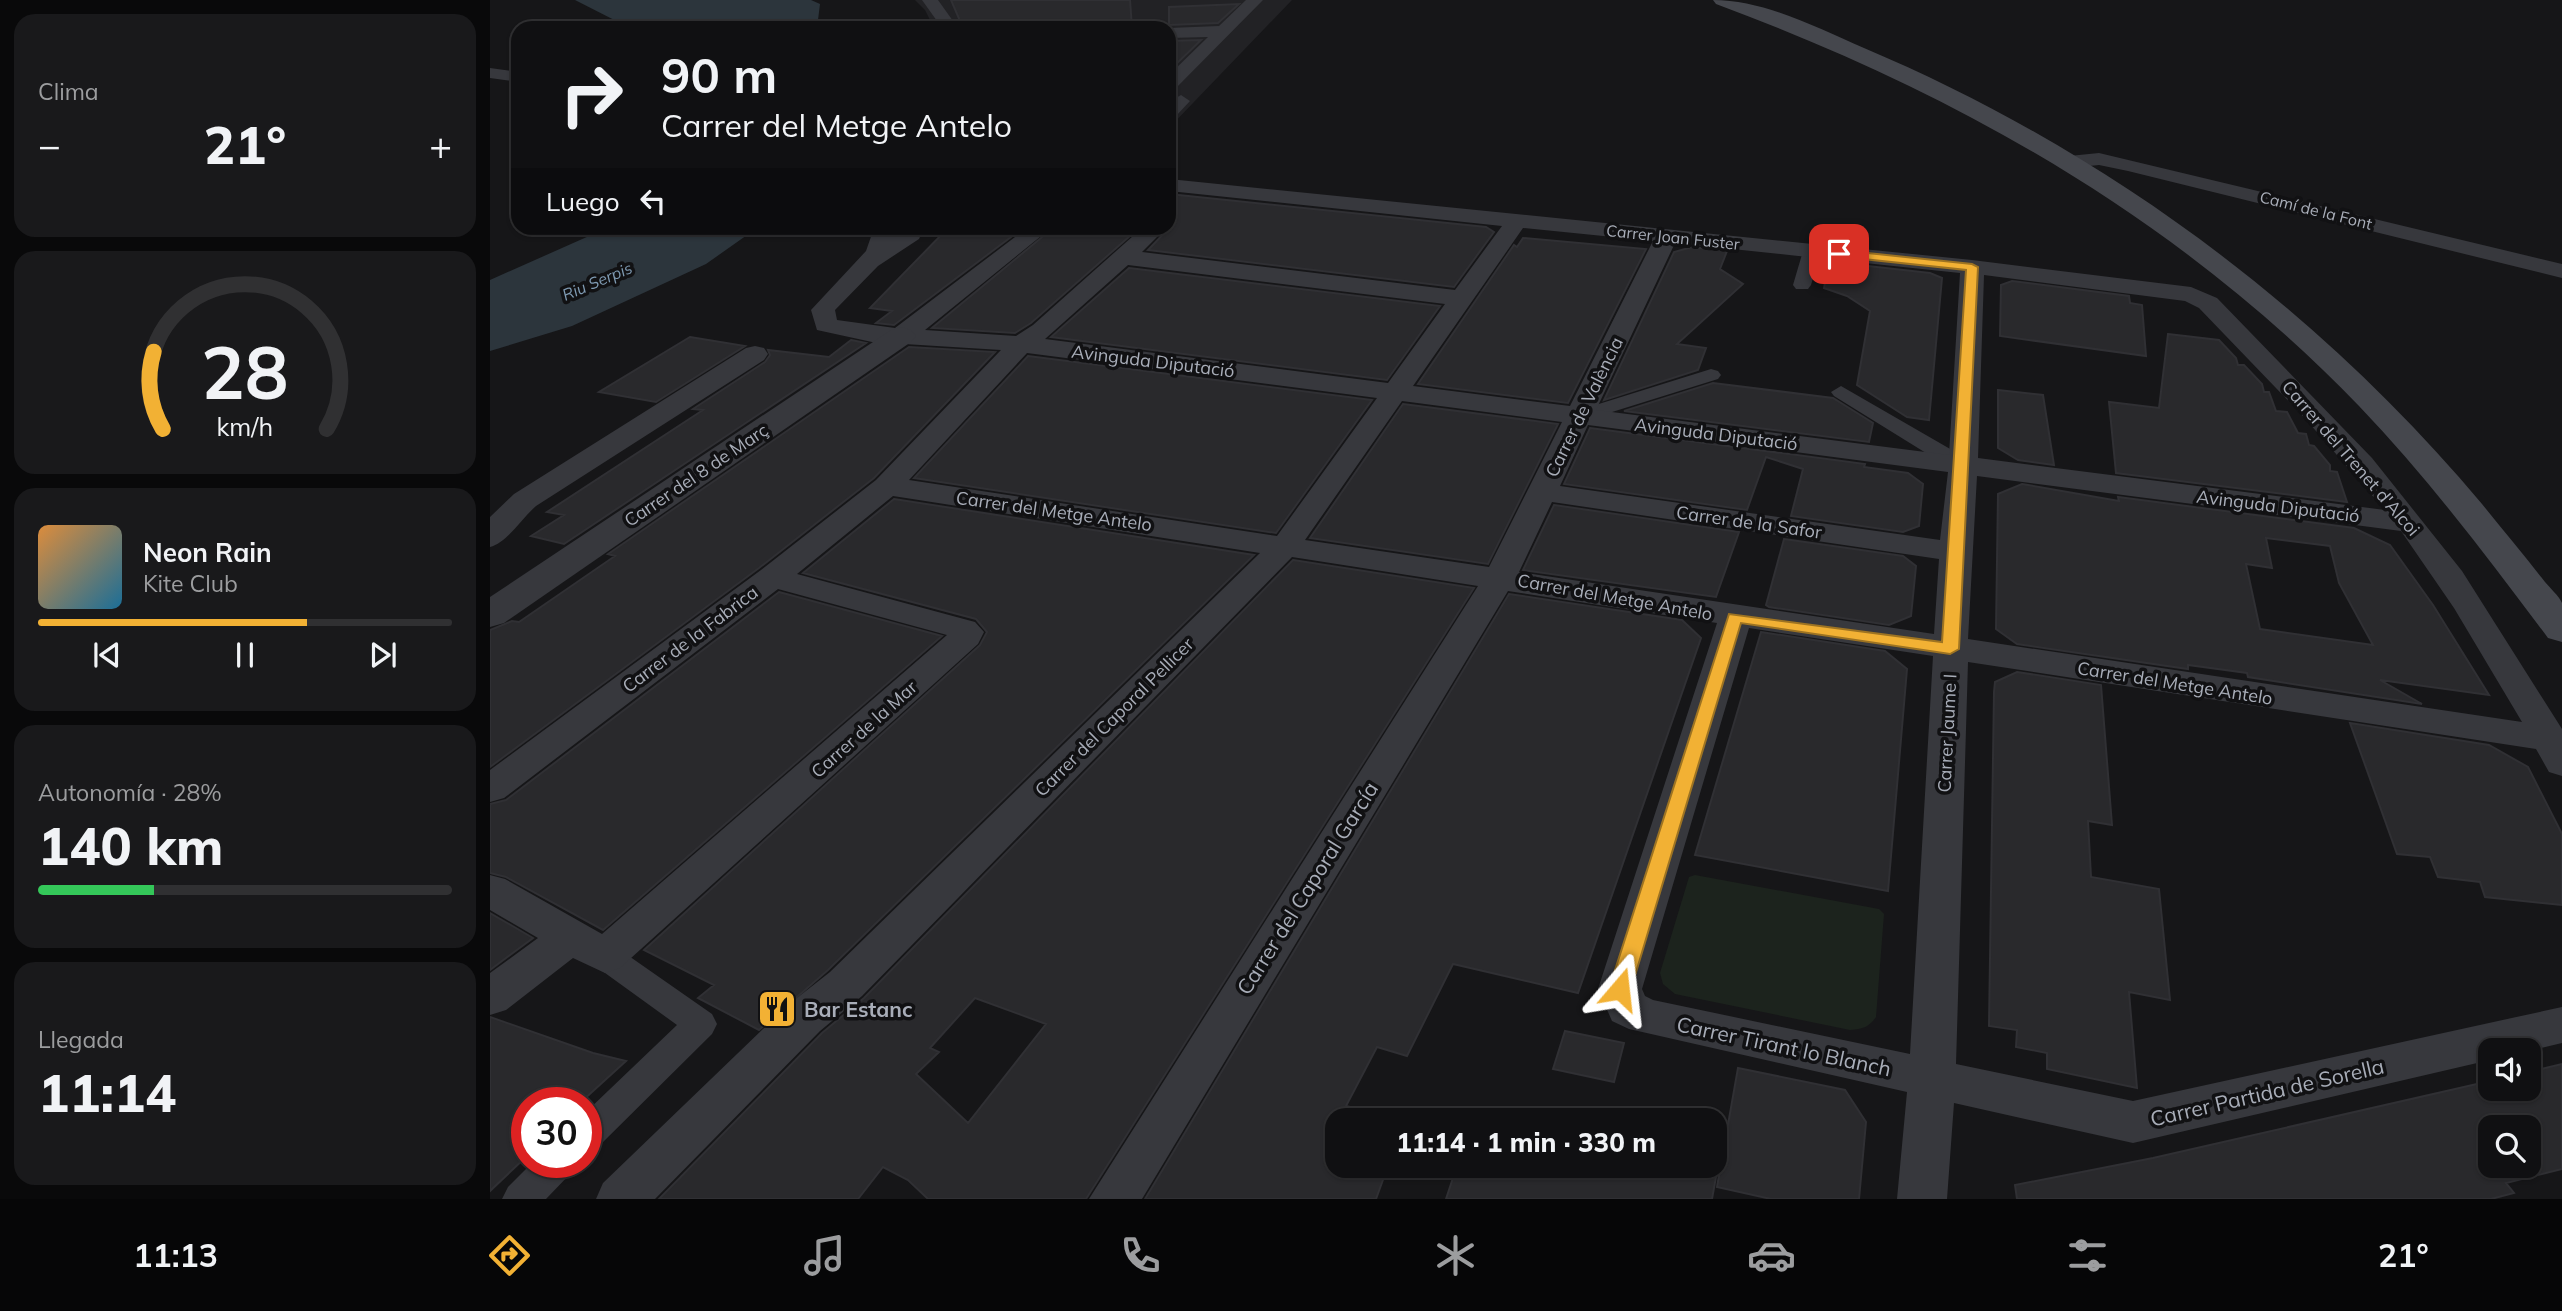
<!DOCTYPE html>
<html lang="es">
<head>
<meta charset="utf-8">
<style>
  body { margin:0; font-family:Mulish,sans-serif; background:#19191b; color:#f1f3f6; height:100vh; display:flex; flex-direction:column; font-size:26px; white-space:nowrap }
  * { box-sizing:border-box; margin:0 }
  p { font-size:23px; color:#9c9d9f }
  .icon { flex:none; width:38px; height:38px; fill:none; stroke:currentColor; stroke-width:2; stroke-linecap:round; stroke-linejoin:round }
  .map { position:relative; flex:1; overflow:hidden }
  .details { display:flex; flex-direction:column; gap:14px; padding:14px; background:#09090a; width:490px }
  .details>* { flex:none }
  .guide { position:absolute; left:21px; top:21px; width:665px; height:214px; border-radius:21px; box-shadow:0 2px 5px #0004,0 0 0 2px #303032; background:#101012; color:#f1f3f6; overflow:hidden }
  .controls { position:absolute; left:1988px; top:1038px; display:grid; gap:14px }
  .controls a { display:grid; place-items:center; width:63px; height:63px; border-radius:14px; background:#101012; box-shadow:0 2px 5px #0004,0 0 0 2px #303032; font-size:35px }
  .speed { position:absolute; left:21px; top:1087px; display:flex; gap:14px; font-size:35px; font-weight:700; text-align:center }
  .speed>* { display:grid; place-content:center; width:91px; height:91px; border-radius:50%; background:#101012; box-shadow:0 2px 5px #0004,0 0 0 2px #303032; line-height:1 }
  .speed .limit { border:10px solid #d22; background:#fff; color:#111 }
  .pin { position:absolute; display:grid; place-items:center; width:60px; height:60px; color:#fff; margin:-30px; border-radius:14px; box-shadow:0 4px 10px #0006 }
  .me { position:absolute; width:77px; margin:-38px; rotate:17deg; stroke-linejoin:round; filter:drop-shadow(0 0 5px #0008) }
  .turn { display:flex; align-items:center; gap:24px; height:147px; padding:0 35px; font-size:32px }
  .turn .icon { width:91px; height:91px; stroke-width:2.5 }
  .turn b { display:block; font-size:49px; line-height:60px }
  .then { display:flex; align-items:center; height:66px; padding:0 35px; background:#0003; gap:14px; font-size:26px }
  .big { font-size:52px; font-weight:800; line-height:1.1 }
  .details .card { flex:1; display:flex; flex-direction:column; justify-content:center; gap:10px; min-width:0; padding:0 24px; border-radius:21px; background:#19191b }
  .details .dial { align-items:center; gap:0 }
  .dial svg { height:182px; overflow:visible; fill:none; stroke:#303032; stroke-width:7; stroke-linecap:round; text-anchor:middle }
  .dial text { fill:#f1f3f6; stroke:none }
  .song { display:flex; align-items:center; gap:21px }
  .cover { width:84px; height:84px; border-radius:10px; background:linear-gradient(135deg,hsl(30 70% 55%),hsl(200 70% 35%)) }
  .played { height:7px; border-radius:4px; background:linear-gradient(90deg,#f2b134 65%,#303032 65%) }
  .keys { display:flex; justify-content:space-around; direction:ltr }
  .heat { display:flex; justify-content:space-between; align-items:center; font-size:38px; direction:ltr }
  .charge { height:10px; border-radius:5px; background:linear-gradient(90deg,#34c759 28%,#303032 0) }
  .trip { position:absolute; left:835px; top:1108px; width:402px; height:70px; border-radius:21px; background:#101012; box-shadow:0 2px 5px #0004,0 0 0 2px #303032; font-weight:800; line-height:70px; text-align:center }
  .dock { display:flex; height:112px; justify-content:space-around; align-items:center; background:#060607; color:#9c9d9f }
  .dock .icon { width:49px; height:49px }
  .dock .selected { color:#f2b134 }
  .dock b { font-size:32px; color:#f1f3f6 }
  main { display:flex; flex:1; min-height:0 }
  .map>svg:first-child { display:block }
</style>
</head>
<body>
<main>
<section class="details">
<div class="card"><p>Clima</p>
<div class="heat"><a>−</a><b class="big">21°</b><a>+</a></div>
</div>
<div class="card dial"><svg viewBox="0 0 100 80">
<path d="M14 69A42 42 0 1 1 86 69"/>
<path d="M14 69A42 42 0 0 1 10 35" stroke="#f2b134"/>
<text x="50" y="56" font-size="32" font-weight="700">28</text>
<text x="50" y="72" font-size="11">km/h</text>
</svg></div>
<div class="card">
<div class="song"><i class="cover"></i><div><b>Neon Rain</b><p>Kite Club</p></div></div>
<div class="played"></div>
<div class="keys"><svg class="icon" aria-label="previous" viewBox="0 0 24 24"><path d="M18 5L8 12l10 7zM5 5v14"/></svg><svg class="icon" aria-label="pause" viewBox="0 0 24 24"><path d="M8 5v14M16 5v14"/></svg><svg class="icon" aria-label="next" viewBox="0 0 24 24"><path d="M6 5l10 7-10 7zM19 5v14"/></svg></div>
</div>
<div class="card"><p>Autonomía · 28%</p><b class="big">140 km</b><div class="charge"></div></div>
<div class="card"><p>Llegada</p><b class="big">11:14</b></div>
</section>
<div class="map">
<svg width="2072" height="1199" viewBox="0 0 2072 1199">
  <rect width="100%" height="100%" fill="#161618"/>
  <path fill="#222225" d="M425,0h377l-123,128v-100h-235l-9,-18z"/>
  <path fill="#1c231d" d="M1205,875l184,34 5,5 -8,103c-7,10 -13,12 -26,13l-175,-36 -12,-10 -3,-11 29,-96z"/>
  <path fill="#2c353c" d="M85,0h236l9,4 -3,24h-187z
    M117,228h150l-51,36 -134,62 -82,25v-71z"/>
  <path fill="#29292c" stroke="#303034" stroke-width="2" fill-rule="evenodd" d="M461,0h179l2,28h-169z
    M749,4l-21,19 -49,2v-18z
    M711,40l-32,31v-30z
    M679,194l317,33 8,5 -40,55 -306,-37 21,-22z
    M458,228h75l-129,97 -18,-2 16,-12 -22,-3z
    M563,228h86l-108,95 -16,10 -83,-5z
    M1033,238l123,11 -78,154 -150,-19 96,-139 3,2z
    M1202,247l35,4 -7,18 23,15 -66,60 29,4 -8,22 -94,30 70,-148z
    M1351,263l89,10 12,5 -13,142 -22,-3 -50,-32 13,-74 -23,-15 -23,-8 4,-22z
    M639,268l311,38 -53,74 -336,-43z
    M1522,281l117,15 1,7 12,2 4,51 -146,-20 1,-51z
    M1678,334l51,6 17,18 2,7h6l18,19 2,8h5l7,19 11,1 11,21 8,1 3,11 5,1 16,19v6l7,1 10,30 -231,-29 -7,-71 50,6z
    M200,337l55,9 -89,56 -57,-10z
    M361,340l15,3 -302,201 -33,-8 33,-21 -17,-3 156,-102 -10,-1 72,-47 5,-7 -2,-5 61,7z
    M419,347l86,5 -121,126 -115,90 -269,199v-137l22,-9 7,1 96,-66 -7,-2z
    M538,356l344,44 -96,133 -362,-55z
    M1223,383l120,15 40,25 -4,19 -245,-31z
    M1508,390l45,5 11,70 -36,-5 -20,-12z
    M913,404l155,20 -70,140 -178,-26z
    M1100,428l275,36 -1,3 44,6 15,11 -4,42 -16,6 -112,-16 12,-47 -37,-12 -19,53 -183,-26z
    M1532,484l97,17 -1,-4 236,31 36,17 43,60 56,90 -109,-15 42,24 -174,-27 -1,-4 -59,-8v4l-171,-25 -21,-15 2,-135zM1776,538l64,8 9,37 34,62 -113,-16 -14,-65 26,4z
    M404,499l360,56 -426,415 -69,60 -61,-32 16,-13 -70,-35 336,-305 7,-13 -11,-13 -173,-46z
    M1064,505l185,27 -23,65 -193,-27z
    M1294,539l119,17 13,10 -5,50 -22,9 -120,-18 -3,-2z
    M803,560l181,28 -388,611h-158l-20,-19 -25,-13 -25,32h-199l163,-166 42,-35zM485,998l71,26 -78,99 -52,-49 23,-22 -9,-4z
    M289,592l163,44 -339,294 -97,-53 -16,-4v-69l16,-4z
    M1019,594l173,26 19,18 -123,355 -125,-29 -46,92 -30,-9 -31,59 57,14h-66v46h51l-12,33h-231z
    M1271,632l124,19 22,18 -19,222 -193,-36z
    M1527,672l84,13 11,140 -24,-4 3,56 68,12 11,111 -41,-8 8,96 -90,-19v-16l-31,-6 1,-17 -28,-4 5,-334 1,-10z
    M1860,723l139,22 39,22 34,67v71l-77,-8 -5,-15 -42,-5 -8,-20 -33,-3z
    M0,913l43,25 -43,32z
    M0,1017l103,36 33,8 -45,41h-54v54l-37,35z
    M1075,1031l59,12 -10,39 -61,-13z
    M2072,1064v105l-56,14 8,10 -23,6h-474l-2,-14 138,-27 337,-77v7h39v-16zM2000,1127h39v39h-39z
    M1248,1068l107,22 21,32 -7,77h-88l-54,-12z
    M967,1166h261l-6,33h-266z"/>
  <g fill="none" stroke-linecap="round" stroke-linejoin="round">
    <path fill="#37383d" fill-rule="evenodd" d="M1322,246l9,5 -10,34 -3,4h-12l-3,-4 10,-34z
      M1221,369l7,2 3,4 -3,4 -138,43 -10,-6 3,-4z
      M1351,386l130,75 3,5 -11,6 -8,-1 -121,-75 -3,-4z
      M115,944l11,3 96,67 5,10 -5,10 -113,112 -13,4v-38l91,-87 -83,-60 -5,-9 5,-9z
      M43,1162h43l-5,11 -25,26h-44l6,-12z"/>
    <path fill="#37383d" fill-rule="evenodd" d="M432,0h16l20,28h-16z
      M756,0h17l-88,89 -6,1v-15l39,-38 -39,1v-10l50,-2z
      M0,68l28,4v10l-28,-4z
      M691,95l9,6 -14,15 -7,2v-16z
      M1609,153l463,111v14l-434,-107 -29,-6 -30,3 -10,-6 10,-6z
      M679,179l803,81 219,27 26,11 155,160 90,113 100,158v47l-13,-4 -13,-23 -568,-87 -12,402 177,37 429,-94v36l-33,8 -39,-1v10l-357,83 -179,-40 -7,96h-50l10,-107 -278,-63 -17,-8 -14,-32 119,-366 -209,-32 -366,608h-53l389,-613 -186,-29 -430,439 -42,35 -165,168h-59l7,-16 185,-178 42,-33 430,-419 -367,-57 -96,78 178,48 9,10 -6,12 -358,324 -15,5 -32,-15 -67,52 -16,5v-42l48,-35 -48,-28v-35l15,4 97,55 345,-299 -169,-46 -274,209 -14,4v-32l271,-200 115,-90 125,-130 -129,-8 -55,-12 -6,-20 55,-59 8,-23h22l-1,6 7,-6h22l-5,11 -41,27 -43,44 2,10 58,8 132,-100h24l-126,102 91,6 17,-11 109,-97h24l-24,24 313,38 47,-64 -333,-35zM1033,228l130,13 -83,165 -157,-20zM1185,243l285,30 -11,182 -353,-45zM638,265l317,39 -57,79 -343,-44zM1494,275l201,26 14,7 103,107 83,95 -407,-52zM537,353l350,45 -100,138 -368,-56zM912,401l160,21 -73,145 -184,-27zM1098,425l360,47 -8,68 -380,-54zM1487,476l424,55 53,77 68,114 -554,-83zM1062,502l387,57 -5,75 -415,-62zM1259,628l184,28 -23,398 -257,-54 -8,-4 -3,-7z
      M265,346l9,2 4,6 -4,6 -228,146c-15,13 -29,37 -46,41v-30l24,-23 232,-146z"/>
    <path fill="#37383d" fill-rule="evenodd" d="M411,327l10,3 5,6 -5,6 -407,281 -14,4v-30l401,-267z"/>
    <path fill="#45474d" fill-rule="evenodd" d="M1223,0c52,0 104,28 151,48 239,101 452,258 618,456 21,26 42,51 63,78 5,6 14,14 17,21 0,10 0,28 0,39l-14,-4c-60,-80 -120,-160 -189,-232 -180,-187 -402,-313 -643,-402z"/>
  </g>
  <path fill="#f2b134" stroke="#9d7322" stroke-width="2" d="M1349,250l133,14 6,3 -19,382 -9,5 -209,-31 -110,366 -3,6 -8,2 -8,-2 -3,-6 120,-375 213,28 24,-372 -131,-14v-5z"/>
  <defs>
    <symbol id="restaurant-square" viewBox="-11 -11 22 22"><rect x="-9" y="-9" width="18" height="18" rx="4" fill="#f2b134" stroke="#111113"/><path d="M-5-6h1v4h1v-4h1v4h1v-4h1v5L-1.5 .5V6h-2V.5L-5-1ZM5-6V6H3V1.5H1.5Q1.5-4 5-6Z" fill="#111"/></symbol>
  </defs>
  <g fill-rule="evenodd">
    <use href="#restaurant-square" x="265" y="987" width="44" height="44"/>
  </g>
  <g text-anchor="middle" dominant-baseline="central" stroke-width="7" stroke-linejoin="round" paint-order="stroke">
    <g font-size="16" fill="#a8adb8" stroke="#111113">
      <text transform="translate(1826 210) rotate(14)">Camí de la Font</text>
      <text transform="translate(1183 237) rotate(6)">Carrer Joan Fuster</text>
    </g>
    <g font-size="16" font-style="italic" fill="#7f9bb3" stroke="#111113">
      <text transform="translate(107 281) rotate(-23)">Riu Serpis</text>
    </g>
    <g font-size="18" fill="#a8adb8" stroke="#111113">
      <text transform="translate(663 361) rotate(7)">Avinguda Diputació</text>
      <text transform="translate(1094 407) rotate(-64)">Carrer de València</text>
      <text transform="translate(1226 434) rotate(7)">Avinguda Diputació</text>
      <text transform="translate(1861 458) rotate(49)">Carrer del Trenet d'Alcoi</text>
      <text transform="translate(206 475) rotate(-34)">Carrer del 8 de Març</text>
      <text transform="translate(1788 506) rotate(7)">Avinguda Diputació</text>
      <text transform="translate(564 511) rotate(8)">Carrer del Metge Antelo</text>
      <text transform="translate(1259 522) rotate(8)">Carrer de la Safor</text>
      <text transform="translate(1125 597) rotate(10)">Carrer del Metge Antelo</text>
      <text transform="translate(200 639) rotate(-37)">Carrer de la Fabrica</text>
      <text transform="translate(1685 683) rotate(9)">Carrer del Metge Antelo</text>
      <text transform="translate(624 717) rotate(-45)">Carrer del Caporal Pellicer</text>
      <text transform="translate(374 729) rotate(-42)">Carrer de la Mar</text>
      <text transform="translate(1457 733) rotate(-87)">Carrer Jaume I</text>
    </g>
    <g font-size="21" fill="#a8adb8" stroke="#111113">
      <text transform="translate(817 888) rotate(-58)">Carrer del Caporal García</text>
      <text transform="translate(1294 1046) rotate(12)">Carrer Tirant lo Blanch</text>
      <text transform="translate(1777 1092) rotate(-13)">Carrer Partida de Sorella</text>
    </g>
    <g font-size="21" font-weight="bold" fill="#a8adb8" stroke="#111113" text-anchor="start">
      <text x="314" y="1009">Bar Estanc</text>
    </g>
  </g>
</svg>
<div class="controls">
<a><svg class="icon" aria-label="sound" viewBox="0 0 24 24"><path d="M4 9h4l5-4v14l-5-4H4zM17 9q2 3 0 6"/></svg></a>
<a><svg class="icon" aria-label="search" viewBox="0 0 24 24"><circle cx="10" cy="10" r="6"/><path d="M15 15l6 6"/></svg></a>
</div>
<div class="speed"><div class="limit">30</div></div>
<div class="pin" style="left:1349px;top:254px;background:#d93025"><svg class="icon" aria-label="arrive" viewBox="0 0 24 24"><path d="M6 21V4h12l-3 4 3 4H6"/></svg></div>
<svg class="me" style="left:1130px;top:989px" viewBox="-20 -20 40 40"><path d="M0-17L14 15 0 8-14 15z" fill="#f2b134" stroke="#fff" stroke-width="4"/></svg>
<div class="trip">11:14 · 1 min · 330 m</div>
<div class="guide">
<div class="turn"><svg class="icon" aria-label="right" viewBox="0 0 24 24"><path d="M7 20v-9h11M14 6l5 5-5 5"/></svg><div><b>90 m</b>Carrer del Metge Antelo</div></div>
<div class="then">Luego<svg class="icon" aria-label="left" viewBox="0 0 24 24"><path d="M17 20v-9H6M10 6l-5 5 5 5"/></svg></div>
</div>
</div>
</main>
<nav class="dock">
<b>11:13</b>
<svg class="icon selected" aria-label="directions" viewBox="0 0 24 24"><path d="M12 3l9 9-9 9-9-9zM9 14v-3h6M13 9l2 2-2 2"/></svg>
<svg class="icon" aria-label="music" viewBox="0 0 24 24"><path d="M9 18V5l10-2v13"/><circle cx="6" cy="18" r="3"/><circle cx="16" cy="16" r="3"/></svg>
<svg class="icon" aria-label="phone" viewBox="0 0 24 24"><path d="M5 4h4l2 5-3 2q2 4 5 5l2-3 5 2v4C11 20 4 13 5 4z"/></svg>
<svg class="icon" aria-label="climate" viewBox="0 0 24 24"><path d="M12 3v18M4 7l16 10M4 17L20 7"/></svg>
<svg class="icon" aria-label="car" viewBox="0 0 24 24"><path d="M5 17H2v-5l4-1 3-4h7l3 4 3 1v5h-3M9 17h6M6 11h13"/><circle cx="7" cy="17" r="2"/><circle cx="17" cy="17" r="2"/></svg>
<svg class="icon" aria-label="filters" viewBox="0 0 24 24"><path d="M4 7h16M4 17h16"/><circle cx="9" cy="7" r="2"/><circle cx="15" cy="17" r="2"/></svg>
<b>21°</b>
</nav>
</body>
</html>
